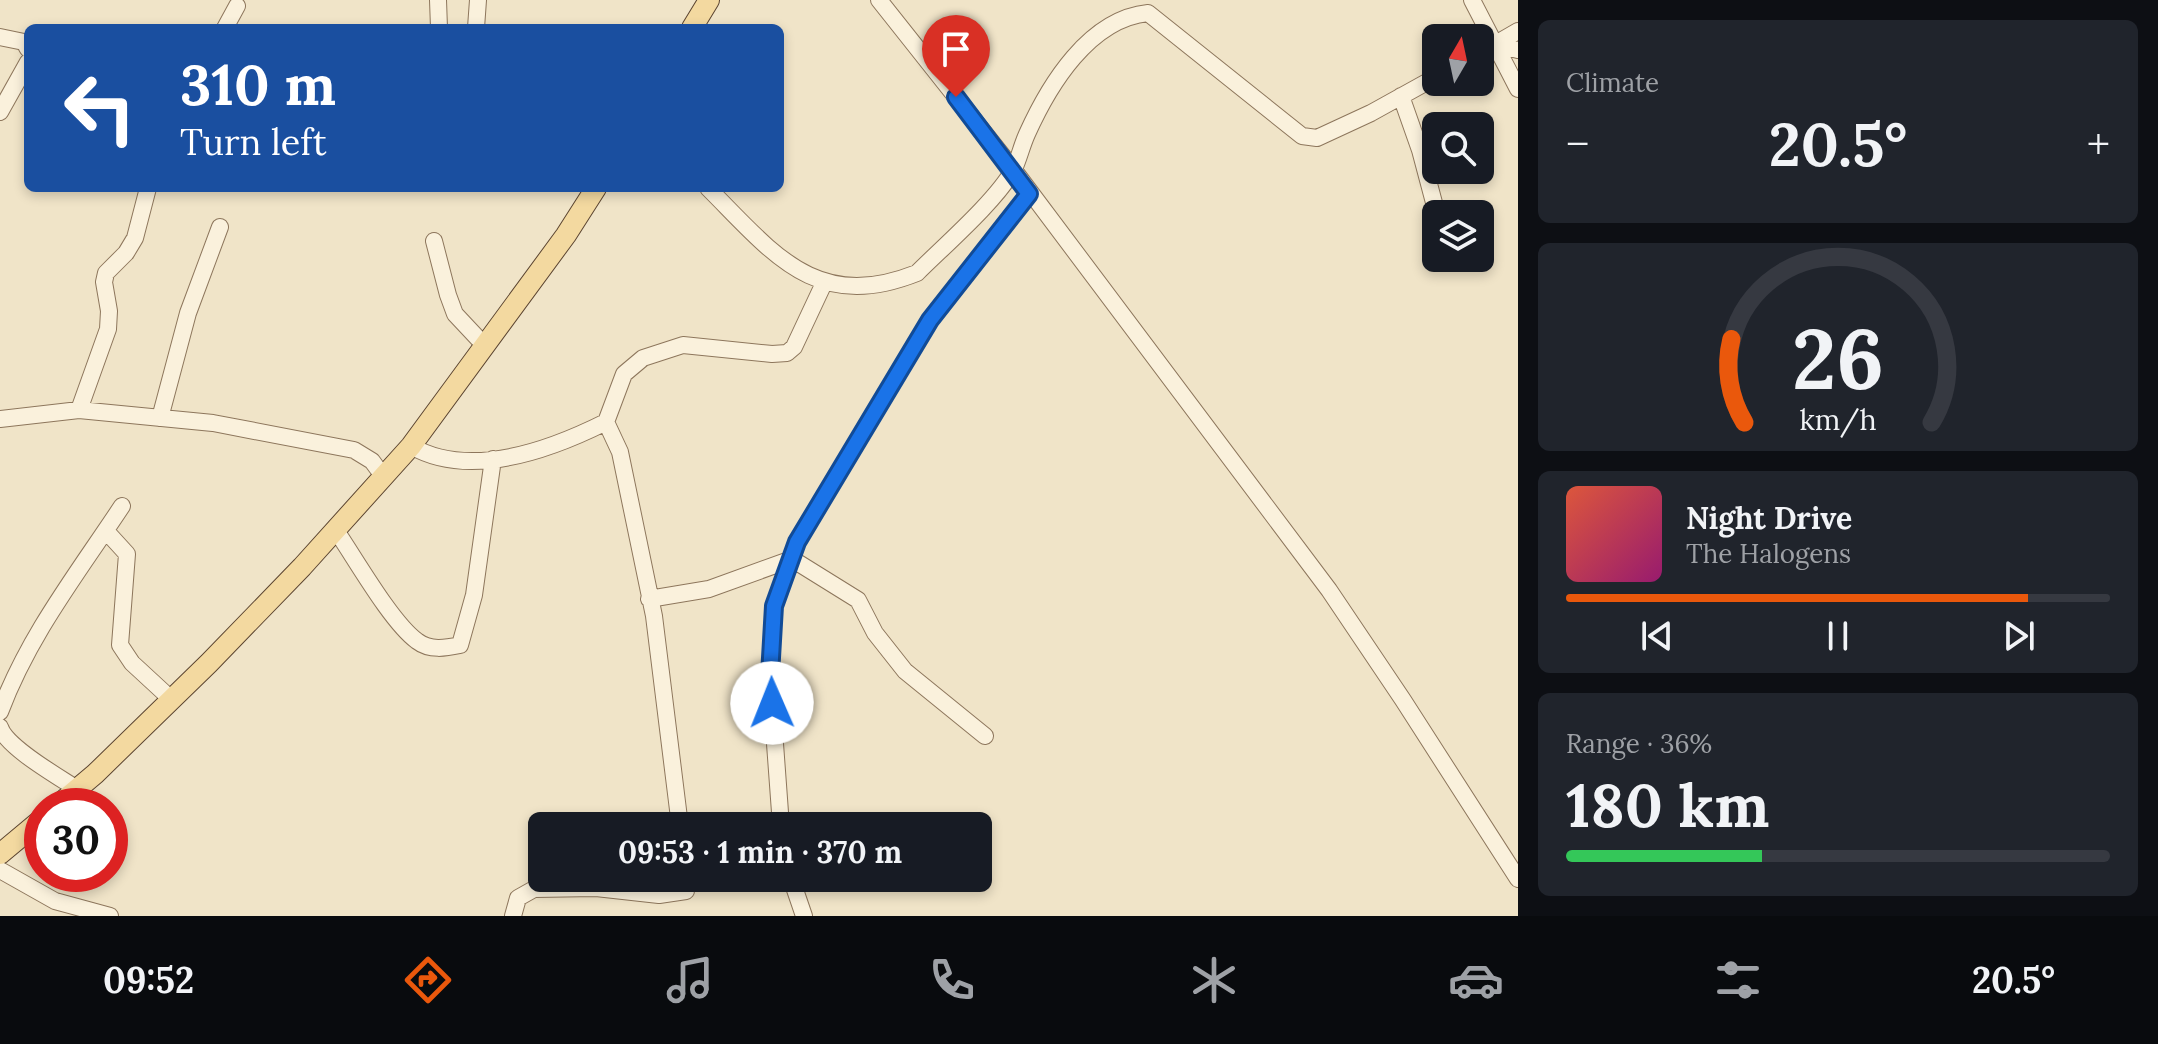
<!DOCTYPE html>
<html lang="en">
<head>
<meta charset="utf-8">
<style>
  body { margin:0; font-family:Lora,serif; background:#20242c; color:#f1f3f6; height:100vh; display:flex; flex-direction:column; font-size:30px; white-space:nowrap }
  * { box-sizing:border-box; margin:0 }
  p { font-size:26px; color:#9ea1a6 }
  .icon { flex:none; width:44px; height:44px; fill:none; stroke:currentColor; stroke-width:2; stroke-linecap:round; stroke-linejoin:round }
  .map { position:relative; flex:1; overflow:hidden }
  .side { display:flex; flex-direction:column; gap:20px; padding:20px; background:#0d0f14; width:640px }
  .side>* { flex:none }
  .hud { position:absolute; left:24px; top:24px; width:760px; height:168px; border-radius:12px; box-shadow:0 4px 12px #0003; background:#1a4fa0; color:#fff; overflow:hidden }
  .needle { width:52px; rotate:9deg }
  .fabs { position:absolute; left:1422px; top:24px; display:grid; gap:16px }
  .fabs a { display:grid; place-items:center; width:72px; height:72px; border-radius:12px; background:#171b24; box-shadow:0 4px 12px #0003; font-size:40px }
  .speed { position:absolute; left:24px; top:788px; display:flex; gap:16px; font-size:40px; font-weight:700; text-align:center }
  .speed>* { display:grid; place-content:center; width:104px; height:104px; border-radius:50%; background:#171b24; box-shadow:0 4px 12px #0003; line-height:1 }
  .speed .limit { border:12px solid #d22; background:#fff; color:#111 }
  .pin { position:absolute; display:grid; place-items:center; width:68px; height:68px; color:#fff; margin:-82px -34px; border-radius:50% 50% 50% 0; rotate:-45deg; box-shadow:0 0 8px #0007 }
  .pin .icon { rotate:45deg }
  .me { position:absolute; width:88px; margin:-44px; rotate:359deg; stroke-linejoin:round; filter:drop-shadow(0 0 6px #0008) }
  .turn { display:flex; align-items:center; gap:28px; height:168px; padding:0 24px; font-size:36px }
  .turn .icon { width:104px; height:104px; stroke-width:2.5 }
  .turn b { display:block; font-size:56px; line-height:68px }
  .big { font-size:60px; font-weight:700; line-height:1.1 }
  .side .widget { flex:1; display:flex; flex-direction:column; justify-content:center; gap:12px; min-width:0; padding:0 28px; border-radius:12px; background:#20242c }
  .side .dial { align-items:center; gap:0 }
  .dial svg { height:208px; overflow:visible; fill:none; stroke:#363941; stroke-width:7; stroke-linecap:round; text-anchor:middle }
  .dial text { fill:#f1f3f6; stroke:none }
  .song { display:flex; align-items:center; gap:24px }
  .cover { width:96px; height:96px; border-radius:12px; background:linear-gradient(135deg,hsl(10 70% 55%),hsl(320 70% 35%)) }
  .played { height:8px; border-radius:4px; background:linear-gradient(90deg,#ea580c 85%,#363941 85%) }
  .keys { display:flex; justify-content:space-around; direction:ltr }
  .heat { display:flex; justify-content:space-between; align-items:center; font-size:44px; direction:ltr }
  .charge { height:12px; border-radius:6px; background:linear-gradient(90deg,#34c759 36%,#363941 0) }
  .trip { position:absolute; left:528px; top:812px; width:464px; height:80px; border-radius:12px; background:#171b24; box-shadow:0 4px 12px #0003; font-weight:700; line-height:80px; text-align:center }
  .tab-bar { display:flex; height:128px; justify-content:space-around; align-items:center; background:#090b0e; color:#9ea1a6 }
  .tab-bar .icon { width:56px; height:56px }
  .tab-bar .selected { color:#ea580c }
  .tab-bar b { font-size:36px; color:#f1f3f6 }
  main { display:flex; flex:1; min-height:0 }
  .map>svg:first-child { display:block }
</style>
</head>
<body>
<main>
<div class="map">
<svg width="1518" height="916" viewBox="0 0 1518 916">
  <rect width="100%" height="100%" fill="#f0e4c8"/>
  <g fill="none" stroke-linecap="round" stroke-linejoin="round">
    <defs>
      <path id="minor" d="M438,0l1,28
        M879,0l134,169 316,421 74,110 115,179
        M1472,0l46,89
        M225,28l12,-22
        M476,28l2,-28
        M0,37l24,5 4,7
        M1494,44l24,6
        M1480,53l38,-22
        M1401,96l19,54 17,64
        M0,112l28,-50
        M708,188c66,66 108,125 209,85 28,-28 78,-71 97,-104 5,-11 8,-24 13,-35 22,-49 62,-115 121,-121l154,123 15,2 54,-25 65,-36
        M434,241l14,54 7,19 30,32
        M79,410l29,-81 1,-18 -5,-29 2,-9 20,-20 9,-15 13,-50
        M160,418l28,-105 32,-86
        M0,419l79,-9 134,13 141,27 18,11 11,15
        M606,422l14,30 34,164 26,210
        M411,446c59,34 139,4 195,-24l18,-48 19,-16 40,-13 89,9 15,-1 7,-6 30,-64
        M335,529c20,29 56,93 82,112 13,10 29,7 43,4l14,-50 19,-136
        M106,531l21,23 -7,91 12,18 39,36
        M649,599l60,-10 83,-30 66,41 17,33 30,38 80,65
        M0,712c29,-77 77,-138 122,-206
        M0,727c6,20 59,50 77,62
        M781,826l-11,-151 4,-69 23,-64 133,-222 99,-126
        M0,870l55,31 55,15
        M791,878l13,38
        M513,916l5,-18 16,-9 62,-1 63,7 27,-4 -1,-13"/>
      <path id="major" d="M692,28l17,-28
        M57,806l38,-32 114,-111 93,-96 109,-121 155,-211 30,-47
        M0,854l42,-35"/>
    </defs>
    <use href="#minor" stroke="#8d765c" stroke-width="18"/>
    <use href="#major" stroke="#5b4430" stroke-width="22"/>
    <use href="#minor" stroke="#faf1dc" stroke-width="16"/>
    <use href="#major" stroke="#f3d9a0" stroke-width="20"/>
  </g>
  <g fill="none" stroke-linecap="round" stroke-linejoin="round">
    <defs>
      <path id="route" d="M772,703l-2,-28 4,-69 23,-64 133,-222 99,-126 -73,-97"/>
    </defs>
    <use href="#route" stroke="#114b97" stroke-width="20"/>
    <use href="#route" stroke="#1a73e8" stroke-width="14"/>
  </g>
</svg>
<div class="fabs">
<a><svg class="needle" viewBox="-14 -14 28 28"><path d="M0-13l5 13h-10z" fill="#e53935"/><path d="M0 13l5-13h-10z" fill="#9ea1a6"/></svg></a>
<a><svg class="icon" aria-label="search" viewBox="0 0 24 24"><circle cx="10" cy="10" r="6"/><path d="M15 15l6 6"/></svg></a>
<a><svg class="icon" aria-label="layers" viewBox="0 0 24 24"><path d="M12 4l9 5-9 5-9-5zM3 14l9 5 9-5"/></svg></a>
</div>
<div class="speed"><div class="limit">30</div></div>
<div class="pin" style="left:956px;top:97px;background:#d93025"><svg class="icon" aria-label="arrive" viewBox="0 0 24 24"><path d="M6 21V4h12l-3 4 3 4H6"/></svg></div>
<svg class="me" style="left:772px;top:703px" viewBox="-20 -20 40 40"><circle r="19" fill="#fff"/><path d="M0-13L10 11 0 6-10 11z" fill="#1a73e8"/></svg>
<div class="trip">09:53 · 1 min · 370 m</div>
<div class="hud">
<div class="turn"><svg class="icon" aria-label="left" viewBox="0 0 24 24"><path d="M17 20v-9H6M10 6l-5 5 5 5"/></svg><div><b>310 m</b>Turn left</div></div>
</div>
</div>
<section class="side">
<div class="widget"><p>Climate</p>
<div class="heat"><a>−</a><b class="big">20.5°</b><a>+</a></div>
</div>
<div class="widget dial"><svg viewBox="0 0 100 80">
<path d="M14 69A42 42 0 1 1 86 69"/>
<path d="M14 69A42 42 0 0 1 9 37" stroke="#ea580c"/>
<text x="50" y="56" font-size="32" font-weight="700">26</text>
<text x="50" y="72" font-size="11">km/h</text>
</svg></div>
<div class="widget">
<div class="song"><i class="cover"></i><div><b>Night Drive</b><p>The Halogens</p></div></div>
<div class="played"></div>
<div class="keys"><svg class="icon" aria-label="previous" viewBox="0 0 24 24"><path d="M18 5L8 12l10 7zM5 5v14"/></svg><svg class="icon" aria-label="pause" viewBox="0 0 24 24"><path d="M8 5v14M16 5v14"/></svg><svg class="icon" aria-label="next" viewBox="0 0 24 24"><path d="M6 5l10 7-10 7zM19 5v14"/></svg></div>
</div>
<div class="widget"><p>Range · 36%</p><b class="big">180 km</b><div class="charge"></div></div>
</section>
</main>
<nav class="tab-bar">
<b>09:52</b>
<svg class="icon selected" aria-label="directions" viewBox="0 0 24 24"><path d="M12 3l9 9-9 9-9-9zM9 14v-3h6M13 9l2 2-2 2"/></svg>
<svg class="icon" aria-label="music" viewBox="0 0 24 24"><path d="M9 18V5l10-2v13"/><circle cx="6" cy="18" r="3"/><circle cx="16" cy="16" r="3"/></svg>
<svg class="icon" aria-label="phone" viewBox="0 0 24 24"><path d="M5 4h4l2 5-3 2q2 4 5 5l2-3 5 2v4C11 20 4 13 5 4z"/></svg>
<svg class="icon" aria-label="climate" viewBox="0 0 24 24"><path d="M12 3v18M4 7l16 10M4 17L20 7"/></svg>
<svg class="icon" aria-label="car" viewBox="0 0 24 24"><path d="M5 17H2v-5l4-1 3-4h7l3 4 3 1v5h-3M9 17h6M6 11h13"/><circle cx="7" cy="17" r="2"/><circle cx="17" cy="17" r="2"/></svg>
<svg class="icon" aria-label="filters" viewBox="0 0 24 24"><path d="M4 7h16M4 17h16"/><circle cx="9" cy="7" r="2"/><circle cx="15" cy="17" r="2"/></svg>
<b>20.5°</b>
</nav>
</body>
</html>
